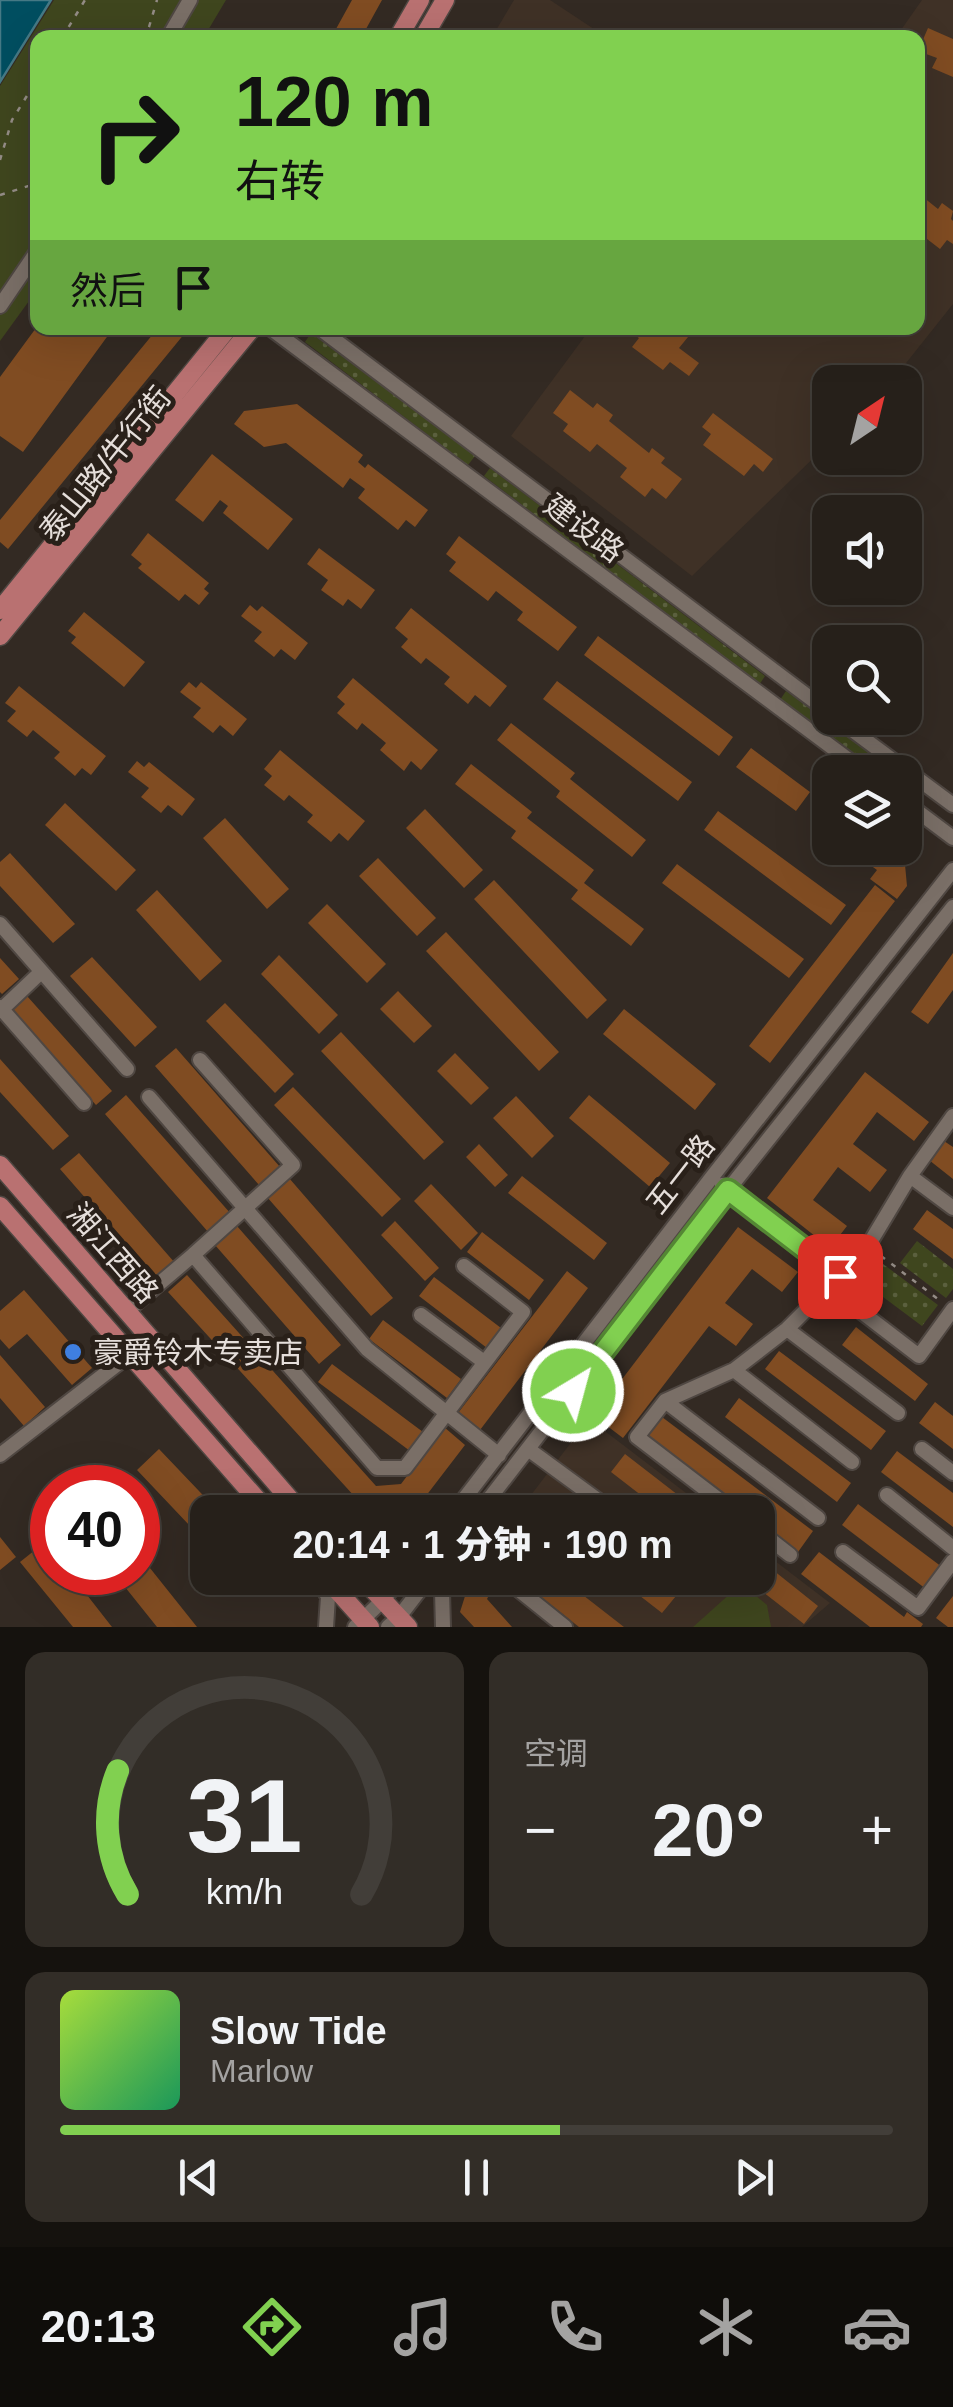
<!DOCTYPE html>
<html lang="zh">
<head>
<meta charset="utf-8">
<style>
  body { margin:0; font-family:Helvetica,"Noto Sans SC",sans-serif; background:#322d27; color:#f1f3f6; height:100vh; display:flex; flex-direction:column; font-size:38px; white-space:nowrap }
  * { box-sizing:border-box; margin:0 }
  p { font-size:32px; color:#a4a3a2 }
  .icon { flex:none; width:55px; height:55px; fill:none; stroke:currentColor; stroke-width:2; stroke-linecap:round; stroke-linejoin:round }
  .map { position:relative; height:1627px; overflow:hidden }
  .panel { display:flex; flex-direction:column; gap:25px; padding:25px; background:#15120e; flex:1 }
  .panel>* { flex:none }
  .hud { position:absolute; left:30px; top:30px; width:895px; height:305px; border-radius:20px; box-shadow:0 10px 40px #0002,0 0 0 2px #423e39; background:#81d050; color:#111; overflow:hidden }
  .needle { width:65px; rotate:35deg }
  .buttons { position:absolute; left:812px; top:365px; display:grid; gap:20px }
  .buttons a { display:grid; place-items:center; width:110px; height:110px; border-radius:20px; background:#26201a; box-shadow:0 10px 40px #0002,0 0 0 2px #423e39; font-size:50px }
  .speed { position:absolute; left:30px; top:1465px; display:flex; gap:20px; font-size:50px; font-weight:700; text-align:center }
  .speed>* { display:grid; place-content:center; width:130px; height:130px; border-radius:50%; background:#26201a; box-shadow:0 10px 40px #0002,0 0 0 2px #423e39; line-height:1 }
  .speed .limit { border:15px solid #d22; background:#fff; color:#111 }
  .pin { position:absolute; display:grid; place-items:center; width:85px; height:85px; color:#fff; margin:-42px; border-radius:20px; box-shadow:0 5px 15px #0006 }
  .me { position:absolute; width:110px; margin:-55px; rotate:37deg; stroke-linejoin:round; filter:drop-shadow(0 0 8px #0008) }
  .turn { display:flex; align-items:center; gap:35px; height:210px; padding:0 40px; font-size:45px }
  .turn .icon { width:130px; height:130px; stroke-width:2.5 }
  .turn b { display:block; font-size:70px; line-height:85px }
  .then { display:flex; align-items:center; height:95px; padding:0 40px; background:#0003; gap:20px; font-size:38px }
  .big { font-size:75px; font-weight:800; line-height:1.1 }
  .panel .tile { flex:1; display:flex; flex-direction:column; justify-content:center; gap:15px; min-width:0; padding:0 35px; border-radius:20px; background:#322d27 }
  .panel .dial { align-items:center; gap:0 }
  .dial svg { height:260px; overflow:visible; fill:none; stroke:#423e39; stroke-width:7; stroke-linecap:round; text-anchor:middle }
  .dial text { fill:#f1f3f6; stroke:none }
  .song { display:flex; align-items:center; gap:30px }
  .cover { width:120px; height:120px; border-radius:15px; background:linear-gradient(135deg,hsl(80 70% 55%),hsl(150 70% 35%)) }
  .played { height:10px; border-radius:5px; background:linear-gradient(90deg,#81d050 60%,#423e39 60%) }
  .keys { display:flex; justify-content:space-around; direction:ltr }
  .heat { display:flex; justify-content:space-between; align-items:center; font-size:55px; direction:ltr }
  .panel .tiles { flex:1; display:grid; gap:25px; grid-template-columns:1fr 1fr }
  .tile:last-child { grid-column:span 2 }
  .trip { position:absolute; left:190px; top:1495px; width:585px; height:100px; border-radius:20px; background:#26201a; box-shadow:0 10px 40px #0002,0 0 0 2px #423e39; font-weight:800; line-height:100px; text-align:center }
  .menu { display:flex; height:160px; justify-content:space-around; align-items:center; background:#0f0d0a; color:#a4a3a2 }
  .menu .icon { width:70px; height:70px }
  .menu .on { color:#81d050 }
  .menu b { font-size:45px; color:#f1f3f6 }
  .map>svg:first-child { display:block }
</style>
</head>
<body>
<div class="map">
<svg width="953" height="1627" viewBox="0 0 953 1627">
  <defs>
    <pattern id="grass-dots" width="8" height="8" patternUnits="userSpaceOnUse" patternTransform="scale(2.5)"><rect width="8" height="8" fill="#3f461e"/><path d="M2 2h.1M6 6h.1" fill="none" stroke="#5b603e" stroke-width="1.8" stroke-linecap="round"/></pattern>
  </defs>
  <rect width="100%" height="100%" fill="#332a23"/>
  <path fill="#3f3126" d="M514,0h36l56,37h-114z
    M922,0h31v304l-62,78h-61v60l-138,134 -181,-140 80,-108h327v-290l-22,-1z
    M589,1419l122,93h-193z
    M758,1548l72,55 -28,24h-228l-61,-49h245z"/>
  <path fill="url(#grass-dots)" d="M311,333l164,123 -7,9 -163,-123z
    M490,468l275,208 -6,9 -275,-209z
    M786,691l109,81h-19l-96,-72z
    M917,1241l36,28v20l-7,9 -46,-35z
    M879,1261l59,44 -16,21 -59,-44z"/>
  <path fill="#3f461e" d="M54,0h172l-22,37 -166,1 -1,252 -37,51v-255z
    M743,1591l12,4 12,10 4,22h-78l39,-35z"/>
  <path fill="#004e60" stroke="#457985" stroke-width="2.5" d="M0,0h51l-51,82z"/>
  <path fill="#804c22" d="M352,0h30l-21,38h-30z
    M928,28l25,11v38l-21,-9 5,-10 -19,-7z
    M918,193l20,16 4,-6 11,8 -2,8 2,2v23l-6,-4 -7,9 -22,-17z
    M36,328h72l4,2 -89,122 -23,-16v-59z
    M158,328h20l7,5 -177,216 -8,-7v-22z
    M624,328h52l12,9 -9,11 20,15 -10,13 -19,-14 -7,8 -31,-23 7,-9z
    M570,390l23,18 4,-5 16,12 -4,6 40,32 3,-5 13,10 -4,5 21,16 -16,20 -14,-11 -7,9 -25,-20 7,-9 -30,-24 -7,8 -27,-21 5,-7 -15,-11z
    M297,404l66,51 -5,7 7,6 3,-4 60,46 -13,17 -9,-7 -8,10 -40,-32 7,-9 -15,-11 -7,10 -57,-45 -22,4 -30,-23 10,-13z
    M713,413l60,46 -10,13 -9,-8 -10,12 -41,-31 8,-11 -9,-7z
    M212,454l81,65 -25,31 -45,-37 5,-7 -8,-6 -17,22 -28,-22z
    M148,533l61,50 -5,6 5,4 -10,12 -14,-11 -6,7 -41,-33 4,-4 -11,-9z
    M459,536l118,91 -19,24 -41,-31 6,-8 -27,-21 -8,10 -39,-30 7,-9 -10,-8z
    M319,548l56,42 -14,19 -13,-10 -5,7 -22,-16 7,-10 -21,-16z
    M250,605l7,6 5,-5 46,37 -13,17 -14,-11 -7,8 -20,-16 8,-9 -21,-16z
    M411,608l96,78 -17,21 -15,-12 -7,9 -24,-20 6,-7 -24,-19 -5,6 -20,-17 7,-8 -13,-11z
    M84,612l61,50 -21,25 -53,-44 5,-6 -8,-6z
    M598,636l135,101 -14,19 -135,-101z
    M353,678l85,72 -17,20 -10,-9 -7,10 -24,-21 6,-7 -24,-20 -5,7 -20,-17 8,-9 -8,-7z
    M557,681l135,101 -14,19 -135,-102z
    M189,682l7,6 5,-6 46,37 -14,17 -13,-11 -7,8 -20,-16 8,-9 -21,-16z
    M19,686l87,70 -15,19 -9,-7 -7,8 -21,-18 6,-6 -27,-22 -6,7 -20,-16 9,-10 -11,-8z
    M511,723l64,50 -5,6 76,61 -14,17 -76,-60 4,-6 -63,-51z
    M751,748l59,44 -14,19 -60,-44z
    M280,750l85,71 -17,20 -9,-8 -8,9 -24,-20 6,-7 -24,-20 -5,6 -20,-16 8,-9 -8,-7z
    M137,761l7,6 5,-5 46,37 -13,17 -14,-11 -7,8 -20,-16 8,-9 -21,-16z
    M471,764l61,48 -5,6 67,52 -10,13 60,46 -13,17 -60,-47 7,-9 -67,-52 5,-7 -61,-47z
    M65,803l71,67 -20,21 -71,-66z
    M425,809l58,61 -19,18 -58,-60z
    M718,811l128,94 -15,20 -127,-95z
    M225,818l64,71 -22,20 -64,-71z
    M864,848h32l8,6 3,32 -10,13 -27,-20 7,-9 -19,-14z
    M10,853l65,71 -22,19 -53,-57v-24z
    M378,858l58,60 -19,18 -58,-60z
    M677,864l127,95 -15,19 -127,-95z
    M494,880l113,120 -20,19 -113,-120z
    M875,885l20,16 -125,162 -21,-17z
    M157,890l65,71 -22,20 -64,-71z
    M327,904l59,60 -19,19 -59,-60z
    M446,932l113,120 -20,19 -113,-120z
    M953,953v37l-25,34 -17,-12z
    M279,955l59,60 -19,19 -58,-60z
    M92,957l65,70 -22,20 -65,-71z
    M0,958l19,21 -17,15 -2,-2z
    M398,991l34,35 -18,17 -34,-34z
    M27,996l85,95 -16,14 -86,-94z
    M225,1003l69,71 -19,19 -69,-72z
    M624,1009l92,75 -21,26 -92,-76z
    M341,1032l103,110 -20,18 -103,-109z
    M176,1048l104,119 -21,18 -104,-119z
    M455,1053l34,35 -18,17 -34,-34z
    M0,1059l69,77 -16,14 -53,-58z
    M865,1072l64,50 -15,19 -37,-29 -24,32 34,26 -17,22 -32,-25 -25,33 34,26 -17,22 -63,-50z
    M293,1087l108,112 -19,18 -108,-112z
    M126,1095l105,119 -22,19 -104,-119z
    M589,1095l81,68 -20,24 -81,-69z
    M516,1096l38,40 -22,22 -39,-40z
    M944,1141l9,6v32l-24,-19z
    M479,1144l29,31 -13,12 -29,-30z
    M79,1153l96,110 -19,16 -96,-110z
    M522,1176l85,67 -13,17 -86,-67z
    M289,1178l104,120 -22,18 -104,-119z
    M431,1184l47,49 -17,17 -47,-49z
    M927,1210l26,19v30l-40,-30z
    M395,1221l44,47 -14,13 -44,-46z
    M237,1226l104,119 -22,19 -104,-119z
    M738,1227l60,45 -16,20 -30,-23 -27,34 28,21 -17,22 -27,-20 -86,112 -29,-22z
    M482,1232l62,48 -15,20 -62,-48z
    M567,1271l21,17 -108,142 -22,-17z
    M187,1275l189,211 25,-2 43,-57 21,18 -46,60 -53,4 -198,-217z
    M434,1277l67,51 -14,20 -68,-52z
    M24,1290l68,78 -20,17 -45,-51 -18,15 -9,-10v-28z
    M383,1320l78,59 -14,19 -78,-59z
    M856,1327l72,57 -13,17 -73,-56z
    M779,1351l107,80 -15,19 -106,-81z
    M0,1355l45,52 -21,19 -24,-28z
    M332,1364l91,68 -13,19 -92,-69z
    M739,1398l112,85 -14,19 -112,-85z
    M935,1402l18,14v33l-34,-26z
    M662,1417l151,114 -15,21 -40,-30v-10h-13l-99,-74z
    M159,1449l60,63h-11v33l-71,-75z
    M897,1451l56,42v34l-72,-55z
    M625,1454l75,58h-51l6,-6 -44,-34z
    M858,1504l84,63 -16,22 -84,-64z
    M0,1537l16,20 -16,13z
    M45,1542l7,10v20h17l43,55h-39l-53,-65z
    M819,1552l85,65 3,-5 16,12 -2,3h-51l-69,-53z
    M138,1553l59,74h-40l-44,-55h25z
    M758,1558l60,48 -14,18 -59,-46h13z
    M517,1578h44l63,49h-45z
    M617,1578h35l24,18 -14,17z
    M474,1583l16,10 -3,6 25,28h-38l-14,-15 6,-19z
    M953,1596v31h-5l-12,-9z"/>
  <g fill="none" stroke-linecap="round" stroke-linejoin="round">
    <defs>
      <path id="minor" d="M168,38l22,-38
        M0,306l38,-56
        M270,328l595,444
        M319,328l511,385
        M836,718l117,87
        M905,802l48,36
        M0,924l127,145
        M0,1007l84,96
        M0,1011l41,-39
        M149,1097l218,252 132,106
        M910,1176l43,32
        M722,1185l118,91 2,21 77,59 34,-47
        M193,1255l184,213h28l118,-156 -59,-46
        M127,1311l66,-56 100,-90 -93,-105
        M421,1315l63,47
        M787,1329l111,84
        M734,1370l118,92
        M665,1401l153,117
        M528,1449l86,63
        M922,1449l31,24
        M0,1455l128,-99
        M887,1495l66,53
        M454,1512l258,-335 241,-307
        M479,1512l249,-322 225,-283
        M735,1512l-98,-75 28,-36 69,-31 53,-41 53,-53 28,-30 42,-70 43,-60
        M758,1530l32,25
        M843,1552l75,56 35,-47
        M318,1578l10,19 -2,30
        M504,1578l61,49
        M355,1627l28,-27 18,-22
        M388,1627l11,-10 30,-39
        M443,1627l-1,-36 4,-13"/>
      <path id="major" d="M398,38l22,-38
        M423,38l22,-38
        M0,610l228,-282
        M0,636l252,-308
        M0,1165l301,347
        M0,1206l268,306
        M326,1578l44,49
        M362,1578l46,49"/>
    </defs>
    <use href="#minor" stroke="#4f4742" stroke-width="18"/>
    <use href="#major" stroke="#4f4742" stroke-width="21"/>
    <path stroke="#948c86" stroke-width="2.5" stroke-dasharray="5 8" stroke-linecap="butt" d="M62,38l23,-38
      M142,38l7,-11 8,-27
      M0,160l12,-40 26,-42
      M0,195l38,-12
      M881,1256l61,46"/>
    <use href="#minor" stroke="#7a6f67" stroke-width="14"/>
    <use href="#major" stroke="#b97171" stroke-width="18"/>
  </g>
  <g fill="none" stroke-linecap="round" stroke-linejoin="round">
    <defs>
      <path id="route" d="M573,1391l155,-201 112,86"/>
    </defs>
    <use href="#route" stroke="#548734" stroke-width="25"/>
    <use href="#route" stroke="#81d050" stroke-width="18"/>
  </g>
  <circle fill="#3f7fe0" stroke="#292019" stroke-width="4" cx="73" cy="1352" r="10"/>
  <g text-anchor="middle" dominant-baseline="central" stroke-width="10" stroke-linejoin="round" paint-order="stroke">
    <g font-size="30" fill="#e5deda" stroke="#292019">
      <text transform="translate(105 464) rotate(-51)">泰山路/牛行街</text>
      <text transform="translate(584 528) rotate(37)">建设路</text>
      <text transform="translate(680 1174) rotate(-52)">五一路</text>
      <text transform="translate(113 1253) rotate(49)">湘江西路</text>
    </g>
    <g font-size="30" fill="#e5deda" stroke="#292019" text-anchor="start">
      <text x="93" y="1352">豪爵铃木专卖店</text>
    </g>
  </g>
</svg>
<div class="buttons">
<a><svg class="needle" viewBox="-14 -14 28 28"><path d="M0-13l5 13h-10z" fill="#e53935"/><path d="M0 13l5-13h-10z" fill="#a4a3a2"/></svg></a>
<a><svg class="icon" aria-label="sound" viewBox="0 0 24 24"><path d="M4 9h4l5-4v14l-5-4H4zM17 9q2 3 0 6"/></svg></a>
<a><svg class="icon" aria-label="search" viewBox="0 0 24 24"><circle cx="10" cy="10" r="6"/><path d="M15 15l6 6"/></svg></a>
<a><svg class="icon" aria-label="layers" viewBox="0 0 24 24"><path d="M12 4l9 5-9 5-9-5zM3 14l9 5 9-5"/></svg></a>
</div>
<div class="speed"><div class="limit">40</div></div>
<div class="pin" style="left:840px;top:1276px;background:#d93025"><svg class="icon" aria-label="arrive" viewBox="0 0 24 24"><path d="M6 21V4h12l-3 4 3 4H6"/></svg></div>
<svg class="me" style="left:573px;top:1391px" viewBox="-20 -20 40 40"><circle r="17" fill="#81d050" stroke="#fff" stroke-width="3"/><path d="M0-11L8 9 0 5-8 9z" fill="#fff"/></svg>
<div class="trip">20:14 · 1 分钟 · 190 m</div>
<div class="hud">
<div class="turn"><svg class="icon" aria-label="right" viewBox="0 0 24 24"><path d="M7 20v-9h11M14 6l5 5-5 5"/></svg><div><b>120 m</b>右转</div></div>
<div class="then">然后<svg class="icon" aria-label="arrive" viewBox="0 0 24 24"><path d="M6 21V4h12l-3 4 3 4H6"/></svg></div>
</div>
</div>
<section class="panel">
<div class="tiles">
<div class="tile dial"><svg viewBox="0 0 100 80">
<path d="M14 69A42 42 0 1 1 86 69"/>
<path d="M14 69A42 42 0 0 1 11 31" stroke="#81d050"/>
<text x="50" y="56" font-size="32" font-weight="700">31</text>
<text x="50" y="72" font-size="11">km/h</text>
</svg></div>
<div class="tile"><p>空调</p>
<div class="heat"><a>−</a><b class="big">20°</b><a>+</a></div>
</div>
<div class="tile">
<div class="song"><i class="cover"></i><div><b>Slow Tide</b><p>Marlow</p></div></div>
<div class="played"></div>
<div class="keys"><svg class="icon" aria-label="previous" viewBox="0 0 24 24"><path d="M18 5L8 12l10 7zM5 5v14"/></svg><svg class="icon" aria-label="pause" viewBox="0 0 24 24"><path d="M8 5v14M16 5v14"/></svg><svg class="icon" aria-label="next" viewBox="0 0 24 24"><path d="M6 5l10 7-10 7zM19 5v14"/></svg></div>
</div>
</div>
</section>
<nav class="menu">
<b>20:13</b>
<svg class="icon on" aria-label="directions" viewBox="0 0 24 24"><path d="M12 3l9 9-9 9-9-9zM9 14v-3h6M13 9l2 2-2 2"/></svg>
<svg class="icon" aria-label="music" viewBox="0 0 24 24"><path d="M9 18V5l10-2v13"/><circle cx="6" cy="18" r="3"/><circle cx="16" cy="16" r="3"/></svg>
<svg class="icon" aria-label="phone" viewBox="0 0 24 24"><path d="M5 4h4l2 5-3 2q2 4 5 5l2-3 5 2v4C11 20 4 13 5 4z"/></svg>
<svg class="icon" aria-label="climate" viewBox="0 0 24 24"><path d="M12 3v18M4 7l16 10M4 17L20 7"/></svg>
<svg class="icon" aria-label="car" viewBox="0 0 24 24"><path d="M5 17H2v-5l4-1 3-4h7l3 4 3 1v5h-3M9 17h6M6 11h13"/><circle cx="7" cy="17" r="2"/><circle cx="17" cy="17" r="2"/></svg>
</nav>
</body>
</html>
